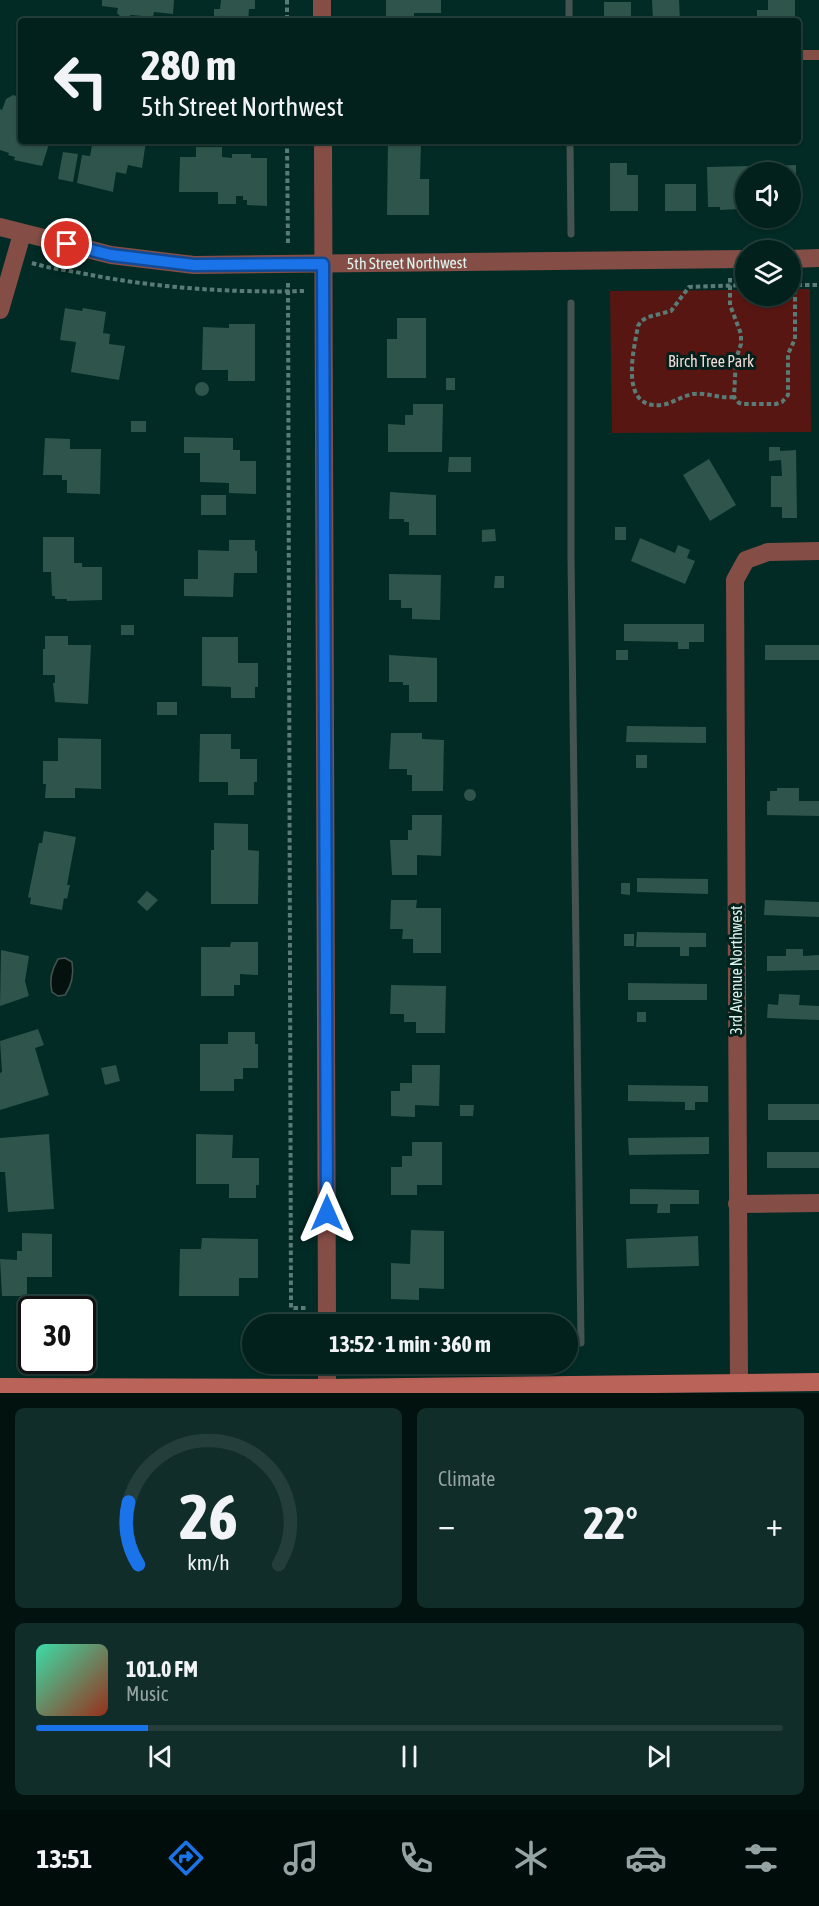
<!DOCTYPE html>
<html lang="en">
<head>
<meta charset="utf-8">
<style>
  body { margin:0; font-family:"Asap Condensed",sans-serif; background:#102d29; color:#f1f3f6; height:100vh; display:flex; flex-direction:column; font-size:22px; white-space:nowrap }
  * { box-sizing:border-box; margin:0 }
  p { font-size:20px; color:#96a3a3 }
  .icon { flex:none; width:33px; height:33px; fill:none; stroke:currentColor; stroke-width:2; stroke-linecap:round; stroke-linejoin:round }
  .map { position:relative; height:1393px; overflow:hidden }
  .drawer { display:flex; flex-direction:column; gap:15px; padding:15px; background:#01120f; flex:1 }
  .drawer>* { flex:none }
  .banner { position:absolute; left:18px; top:18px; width:783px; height:126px; border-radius:6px; box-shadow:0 2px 4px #0004,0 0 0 2px #233e3b; background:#02201c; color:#f1f3f6; overflow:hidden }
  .fabs { position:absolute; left:735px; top:162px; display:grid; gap:12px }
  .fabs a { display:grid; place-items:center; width:66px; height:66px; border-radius:50%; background:#02201c; box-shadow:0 2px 4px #0004,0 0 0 2px #233e3b; font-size:30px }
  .speed { position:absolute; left:18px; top:1296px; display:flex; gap:12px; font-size:30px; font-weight:700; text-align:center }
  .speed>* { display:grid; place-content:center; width:78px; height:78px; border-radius:50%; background:#02201c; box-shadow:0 2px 4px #0004,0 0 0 2px #233e3b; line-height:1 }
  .speed .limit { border:3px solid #111; border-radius:9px; background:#fff; color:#111 }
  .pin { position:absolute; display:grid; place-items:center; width:51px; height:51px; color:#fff; margin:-26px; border:3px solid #fff; border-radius:50%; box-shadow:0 2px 6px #0007 }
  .me { position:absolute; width:66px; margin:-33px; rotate:0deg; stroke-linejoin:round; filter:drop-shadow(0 0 4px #0008) }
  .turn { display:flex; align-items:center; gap:21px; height:126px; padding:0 24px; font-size:27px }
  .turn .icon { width:78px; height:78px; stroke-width:2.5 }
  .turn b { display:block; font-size:42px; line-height:51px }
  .big { font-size:45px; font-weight:700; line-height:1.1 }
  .drawer .widget { flex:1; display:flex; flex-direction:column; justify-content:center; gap:9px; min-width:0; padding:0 21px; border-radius:9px; background:#102d29 }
  .drawer .dial { align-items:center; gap:0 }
  .dial svg { height:156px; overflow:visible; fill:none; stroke:#233e3b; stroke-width:7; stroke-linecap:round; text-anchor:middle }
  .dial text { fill:#f1f3f6; stroke:none }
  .song { display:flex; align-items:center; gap:18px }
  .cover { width:72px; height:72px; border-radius:9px; background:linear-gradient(135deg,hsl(160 70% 55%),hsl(10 70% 35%)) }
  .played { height:6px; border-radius:3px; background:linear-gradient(90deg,#1a73e8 15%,#233e3b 15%) }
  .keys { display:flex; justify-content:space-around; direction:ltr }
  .heat { display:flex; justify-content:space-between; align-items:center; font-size:33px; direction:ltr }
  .drawer .tiles { flex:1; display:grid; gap:15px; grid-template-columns:1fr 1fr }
  .widget:last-child { grid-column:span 2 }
  .trip { position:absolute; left:242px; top:1314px; width:336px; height:60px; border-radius:30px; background:#02201c; box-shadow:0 2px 4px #0004,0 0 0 2px #233e3b; font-weight:700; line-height:60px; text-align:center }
  .menu { display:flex; height:96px; justify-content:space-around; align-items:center; background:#010d0b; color:#96a3a3 }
  .menu .icon { width:42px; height:42px }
  .menu .current { color:#1a73e8 }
  .menu b { font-size:27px; color:#f1f3f6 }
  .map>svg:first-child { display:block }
</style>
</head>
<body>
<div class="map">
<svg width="819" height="1393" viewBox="0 0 819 1393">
  <rect width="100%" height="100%" fill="#022b25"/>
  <path fill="#581612" d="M791,289h19l1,143 -199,1 -2,-142 135,-1 1,6h44z"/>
  <path fill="#04110e" stroke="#455451" stroke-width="1.5" d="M65,958l7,4c2,12 0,23 -7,33l-7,1 -6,-4c-3,-11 0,-23 6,-33z"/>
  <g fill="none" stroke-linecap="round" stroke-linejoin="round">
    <path stroke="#455451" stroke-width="7" d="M569,0v21
      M570,141l1,93
      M571,303v253l10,787"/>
  </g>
  <path fill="#2e544c" d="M102,0h72l-1,14 -19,-2 -1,5 -22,-2 -3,2 -8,-1 -3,-3 1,-5 -16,-2z
    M221,0h34v9h-6l-1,12h-34v-12h6z
    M386,0h55v13h-27v8h-28z
    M652,0h27l1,21h-27z
    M768,0h27v21h-38v-11h11z
    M604,2h27v19h-27z
    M13,95l6,2 2,5v39h29l-8,25 -28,-6 1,-3 -7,-2 1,-2 -9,-3v-41l2,1 4,-11z
    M93,141h53l-4,27 -14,-3 -2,9 -10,-2 -3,20 -36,-9 5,-28 8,1z
    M388,141h33l-1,38h9v36h-42z
    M196,147h26v10l10,1v-4h19v4h16v48l-20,-1v-5h-4v-4h-7v8h-18v-12h-39l1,-35h16z
    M63,152l15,2 -5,28 -15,-3z
    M610,163h17v12h11v36h-28z
    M796,165v21h-6v-14h-32v-6z
    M750,166v6h-4v35h-6v2l-20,1v-3h-12l-1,-40z
    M665,184h31v27h-31z
    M65,308l17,3 1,-3 23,4 -3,21 7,1 -1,10 16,2 -6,34 -48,-8 5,-30 -16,-2z
    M397,318h29v60h-39v-39h10z
    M229,324h26v57h-27v-11h-26l1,-43 26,1z
    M446,378h9v12h-9z
    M195 389a7 7 0 1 1 14 0a7 7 0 1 1-14 0Z
    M413,404h30l-1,48h-54v-28l17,1v-10h8z
    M131,421h15v11h-15z
    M184,437l49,1v12h7v11h16v33l-27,-1v-10l-29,-1v-29h-16z
    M45,438l25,1v10h31l-1,45 -33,-1v-13h-5v-5h-19z
    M769,447h11v4l16,-1 1,68h-15v-11h-11v-31h11l-1,-16 -12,1z
    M449,457h22v15h-23z
    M709,459l27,46 -26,16 -27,-46z
    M390,492l46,3v40h-27v-13h-5v-3h-15z
    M201,495h25v20h-25z
    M615,527h11v13h-11z
    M495,529l1,12 -14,1v-12z
    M43,537h31v26h8v4h20v33l-35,1v-2h-12v-3h-3l-1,-24h-8z
    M640,538l35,15 3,-8 12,5 -3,8 8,3 -10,23 -54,-23z
    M229,540h26v11h2v22h-23l-1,24 -49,-1v-17h14v-29l31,1z
    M389,574l52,1 -1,45 -28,-1v-11h-11v-8h-12z
    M495,576h9v12h-10z
    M624,624h80v18h-15v7h-11v-7l-54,-1z
    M121,625h13v10h-13z
    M45,636h23v9h23l-3,59 -33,-2 -2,-19h2v-8h-12v-26h2z
    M202,637h36v26h20v24h-3v11h-24v-11l-29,-1z
    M765,645h54v15h-54z
    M616,650h12v10h-12z
    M389,655l48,3v44h-28v-17h-6v-3h-14z
    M157,702h20v13h-20z
    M627,726l79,1v16l-80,-1z
    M391,733h31v6l22,1 -1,51h-31v-16h-5v-6h-18z
    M200,734h31v15h9v10h17v23h-3v13h-26v-13h-29z
    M58,738l43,1v50l-26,-1v10h-30l1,-14h-3v-23h15z
    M636,755h11v13h-11z
    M777,788h22v13h20v15l-52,-1v-14h3v-10h7z
    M464 795a6 6 0 1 1 12 0a6 6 0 1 1-12 0Z
    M412,815h30l-1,41 -24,-1v20h-25l-2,-35h18v-10h4z
    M214,823l34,1v26l11,1 -1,53h-47v-54h3z
    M44,831l32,6 -9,48h3l-3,14 -3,-1 -2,12 -32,-6 1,-6 -3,-1 11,-54h3z
    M637,878l71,1v15l-71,-2z
    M621,883h9v12l-9,-1z
    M147,891l11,9 -11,11 -10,-9z
    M391,900h26l-1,8h25v45h-28v-14h-11l1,-10h-13z
    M765,900l54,2v15l-55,-2z
    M637,932l69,1v14h-17v9h-9v-9h-44z
    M624,934h10v12h-10z
    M231,942h27v33l-18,-1v11h-6v11h-33v-49h29z
    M786,949h17v7l16,-1v15l-52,1v-15h19z
    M1,950l28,6 -4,25 4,15 -29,10z
    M628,983l79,1v16h-79z
    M391,985l55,1 -1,47h-29v-11h-12v-8h-14z
    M779,994l21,1 -1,10 20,1v14l-52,-2 1,-14 10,1z
    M637,1012h9v10h-9z
    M38,1029l6,16 -9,3 14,47 -49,15v-37l2,-1 -2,-31z
    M228,1032h27v12h3v24h-15v11h-9v12h-34v-47h28z
    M116,1065l4,16 -15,4 -4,-17z
    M412,1065h28l-1,41 -24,-1v12l-24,-1v-25h9v-8h12z
    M628,1085l80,1v16h-13v8h-10v-8l-57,-1z
    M768,1104h51v16h-51z
    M460,1105h14l-1,11h-13z
    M49,1134l5,75 -46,3 -3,-40h-5v-34z
    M196,1134l37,1 -1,23h27v27h-3v13h-27v-14h-33z
    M709,1137v17l-80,1 -1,-17z
    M412,1142h30v43h-25v10h-26v-28h11v-11h10z
    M767,1152h52v16h-52z
    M630,1189l69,1v14h-29v9h-13l1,-9h-28z
    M411,1230l33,1v58l-25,-1v12l-28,-1v-36l19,1z
    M22,1233l30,1v43h-25v19h-25l-2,-37 17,1v-9h5z
    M698,1236l1,30 -72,2 -1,-29z
    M202,1238l56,1v39h-19v18h-60l1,-47h21z"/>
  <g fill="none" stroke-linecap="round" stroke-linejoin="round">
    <path stroke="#5b7c76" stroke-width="4" stroke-dasharray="4.5 3" stroke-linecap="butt" d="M287,0v21
      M287,141l1,104
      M32,263c16,5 33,7 49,10 73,15 149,20 223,18
      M730,278v27l11,29v10l-5,15 -2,38 5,6 4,1h33l6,-2 6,-7v-41l7,-15v-54
      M288,283l3,1025h17
      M790,285h27
      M734,397c-14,2 -27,-5 -41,-3 -11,2 -20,9 -31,11 -44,5 -28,-56 -24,-79l3,-5 7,-4 23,-6 18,-24 57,-2"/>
    <path stroke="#844e46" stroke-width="10" d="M798,55h21"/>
    <g stroke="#844e46" stroke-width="18">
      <path d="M322,0v21"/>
      <path d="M323,141l4,1183"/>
      <path id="s1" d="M0,227l111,28 83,10 552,-6"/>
      <path d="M790,259l29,-1"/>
      <path d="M0,310l22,-76"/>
      <path d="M737,1204l82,-1"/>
      <path d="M327,1364v29"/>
      <path d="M739,1383l-4,-803 11,-20 22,-8 51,-1"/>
    </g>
    <path stroke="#ba6358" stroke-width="18" d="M0,1387l327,1 492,-6"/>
  </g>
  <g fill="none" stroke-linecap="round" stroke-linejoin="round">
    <defs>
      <path id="route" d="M67,244l44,11 83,10 129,-1 4,949"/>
    </defs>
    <use href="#route" stroke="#114b97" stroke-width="15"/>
    <use href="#route" stroke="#1a73e8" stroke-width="10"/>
  </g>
  <g text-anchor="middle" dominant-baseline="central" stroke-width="6" stroke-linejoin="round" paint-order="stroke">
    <g font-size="16" fill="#ddf2ed" stroke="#03201b">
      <text stroke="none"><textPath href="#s1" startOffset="411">5th Street Northwest</textPath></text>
      <text transform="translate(736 970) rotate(-90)">3rd Avenue Northwest</text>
    </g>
    <g font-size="16" fill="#f2dad6" stroke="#03201b">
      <text x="711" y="361">Birch Tree Park</text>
    </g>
  </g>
</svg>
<div class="fabs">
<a><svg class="icon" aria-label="sound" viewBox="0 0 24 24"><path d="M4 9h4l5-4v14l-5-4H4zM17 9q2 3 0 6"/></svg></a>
<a><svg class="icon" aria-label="layers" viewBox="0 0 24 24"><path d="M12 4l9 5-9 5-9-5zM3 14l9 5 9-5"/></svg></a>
</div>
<div class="speed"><div class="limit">30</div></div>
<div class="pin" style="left:67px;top:244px;background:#d93025"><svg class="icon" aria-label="arrive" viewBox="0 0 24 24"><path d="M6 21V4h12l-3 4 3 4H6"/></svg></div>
<svg class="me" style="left:327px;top:1213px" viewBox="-20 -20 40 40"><path d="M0-17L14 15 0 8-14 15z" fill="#1a73e8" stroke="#fff" stroke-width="4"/></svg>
<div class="trip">13:52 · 1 min · 360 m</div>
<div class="banner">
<div class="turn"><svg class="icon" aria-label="left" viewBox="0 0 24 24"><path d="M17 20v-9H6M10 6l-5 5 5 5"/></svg><div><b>280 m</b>5th Street Northwest</div></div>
</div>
</div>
<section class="drawer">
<div class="tiles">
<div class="widget dial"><svg viewBox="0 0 100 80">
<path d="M14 69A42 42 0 1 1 86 69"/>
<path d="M14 69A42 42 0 0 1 9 37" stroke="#1a73e8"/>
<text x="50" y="56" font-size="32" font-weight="700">26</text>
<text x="50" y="72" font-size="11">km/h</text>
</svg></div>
<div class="widget"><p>Climate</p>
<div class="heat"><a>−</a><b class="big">22°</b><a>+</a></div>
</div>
<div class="widget">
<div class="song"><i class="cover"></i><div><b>101.0 FM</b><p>Music</p></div></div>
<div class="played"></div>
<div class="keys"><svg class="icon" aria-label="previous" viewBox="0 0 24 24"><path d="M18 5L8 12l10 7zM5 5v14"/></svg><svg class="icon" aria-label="pause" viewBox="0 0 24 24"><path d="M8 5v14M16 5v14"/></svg><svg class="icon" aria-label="next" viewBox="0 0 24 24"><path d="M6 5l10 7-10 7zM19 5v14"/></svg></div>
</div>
</div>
</section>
<nav class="menu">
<b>13:51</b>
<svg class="icon current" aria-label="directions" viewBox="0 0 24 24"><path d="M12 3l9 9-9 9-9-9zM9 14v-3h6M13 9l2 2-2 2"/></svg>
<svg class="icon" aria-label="music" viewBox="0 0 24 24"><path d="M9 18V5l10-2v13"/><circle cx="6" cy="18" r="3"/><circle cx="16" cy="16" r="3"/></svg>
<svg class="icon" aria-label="phone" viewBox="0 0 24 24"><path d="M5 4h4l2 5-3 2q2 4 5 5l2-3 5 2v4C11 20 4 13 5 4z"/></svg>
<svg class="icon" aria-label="climate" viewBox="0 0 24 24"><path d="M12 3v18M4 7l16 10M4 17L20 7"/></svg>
<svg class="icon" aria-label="car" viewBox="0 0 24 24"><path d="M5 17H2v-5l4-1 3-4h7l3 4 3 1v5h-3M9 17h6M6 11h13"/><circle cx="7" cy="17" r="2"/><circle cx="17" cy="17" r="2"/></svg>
<svg class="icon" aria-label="filters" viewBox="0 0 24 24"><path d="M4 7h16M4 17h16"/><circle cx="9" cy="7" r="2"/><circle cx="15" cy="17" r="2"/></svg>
</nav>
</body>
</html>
